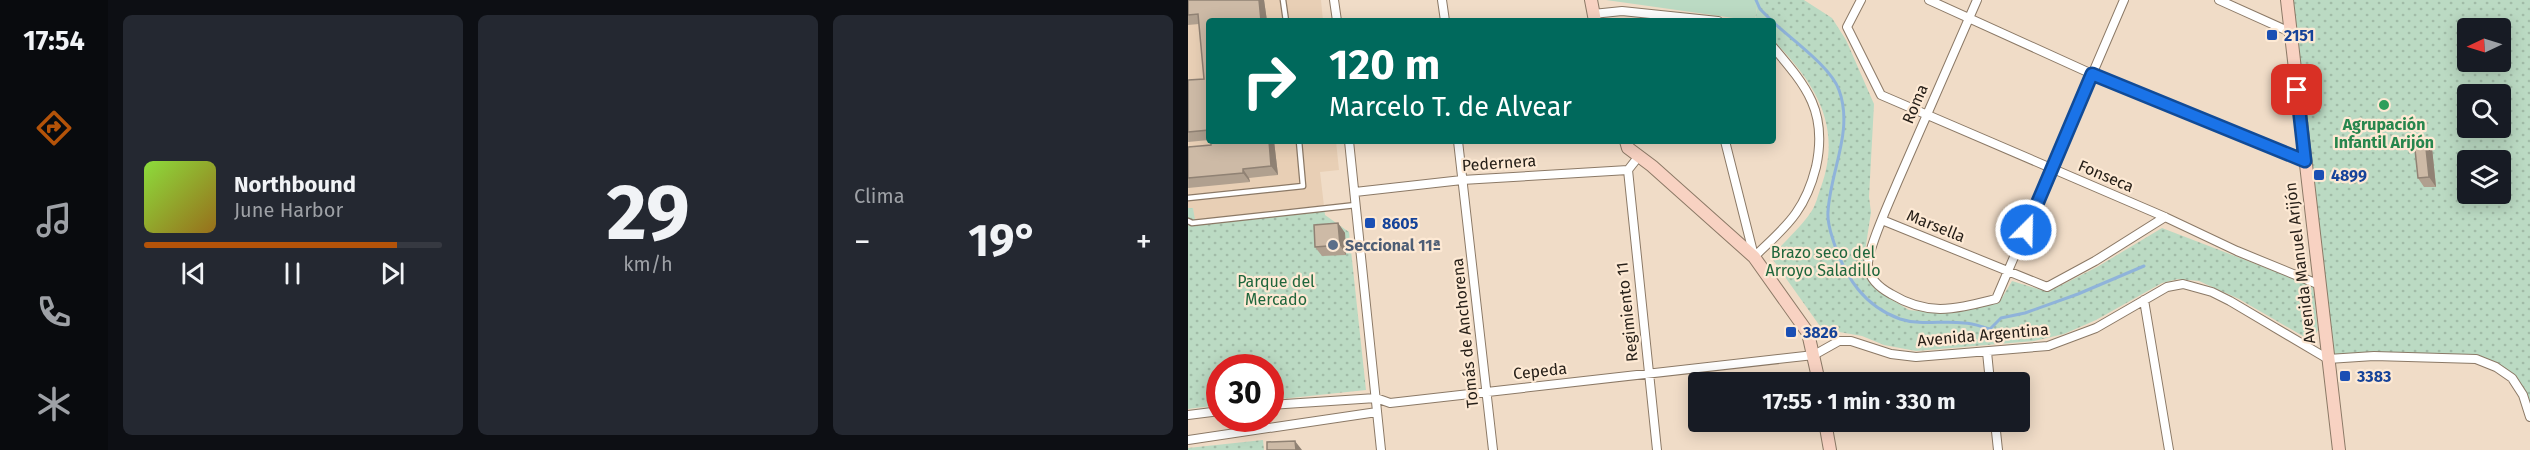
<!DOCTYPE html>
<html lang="es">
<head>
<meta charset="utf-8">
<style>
  body { margin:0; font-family:"Fira Sans",sans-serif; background:#242831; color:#f1f3f6; height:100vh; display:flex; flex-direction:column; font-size:22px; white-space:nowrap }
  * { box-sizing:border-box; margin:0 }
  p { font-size:20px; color:#9ea1a6 }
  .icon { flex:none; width:33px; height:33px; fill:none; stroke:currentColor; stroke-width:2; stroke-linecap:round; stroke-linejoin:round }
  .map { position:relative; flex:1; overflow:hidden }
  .panel { display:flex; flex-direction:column; gap:15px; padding:15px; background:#0d0f14; width:1080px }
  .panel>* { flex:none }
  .hud { position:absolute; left:18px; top:18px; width:570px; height:126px; border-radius:6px; box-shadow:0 3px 15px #0003; background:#00695c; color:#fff; overflow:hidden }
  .needle { width:39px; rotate:266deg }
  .controls { position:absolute; left:1269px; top:18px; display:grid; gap:12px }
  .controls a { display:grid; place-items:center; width:54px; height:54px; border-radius:6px; background:#171b24; box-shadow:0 3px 15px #0003; font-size:30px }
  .speed { position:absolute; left:18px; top:354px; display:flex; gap:12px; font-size:30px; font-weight:700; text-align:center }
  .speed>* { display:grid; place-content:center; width:78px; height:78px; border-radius:50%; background:#171b24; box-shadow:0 3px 15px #0003; line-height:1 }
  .speed .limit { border:9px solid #d22; background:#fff; color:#111 }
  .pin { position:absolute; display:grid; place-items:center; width:51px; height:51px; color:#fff; margin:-26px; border-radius:12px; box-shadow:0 3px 9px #0006 }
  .me { position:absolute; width:66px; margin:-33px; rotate:23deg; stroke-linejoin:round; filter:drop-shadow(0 0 4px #0008) }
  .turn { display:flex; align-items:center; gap:21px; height:126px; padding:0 24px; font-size:27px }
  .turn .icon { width:78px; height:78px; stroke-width:2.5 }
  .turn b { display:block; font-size:42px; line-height:51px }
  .big { font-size:45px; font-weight:700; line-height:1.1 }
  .panel .widget { flex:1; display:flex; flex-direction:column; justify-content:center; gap:9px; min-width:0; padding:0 21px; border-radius:9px; background:#242831 }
  .panel .dial { align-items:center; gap:0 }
  .dial b { font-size:78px; line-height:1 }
  .song { display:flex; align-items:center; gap:18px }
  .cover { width:72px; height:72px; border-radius:9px; background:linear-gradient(135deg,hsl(90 70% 55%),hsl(40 70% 35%)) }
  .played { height:6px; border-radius:3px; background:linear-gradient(90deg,#b45309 85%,#363941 85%) }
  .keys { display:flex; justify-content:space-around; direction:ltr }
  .heat { display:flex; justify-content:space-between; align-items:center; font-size:33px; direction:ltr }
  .panel .tiles { flex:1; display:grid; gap:15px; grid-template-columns:repeat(3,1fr) }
  .trip { position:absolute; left:500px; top:372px; width:342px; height:60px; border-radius:6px; background:#171b24; box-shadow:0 3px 15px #0003; font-weight:700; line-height:60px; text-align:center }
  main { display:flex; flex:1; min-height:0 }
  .dock { display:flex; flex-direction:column; width:108px; justify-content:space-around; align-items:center; background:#090b0e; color:#9ea1a6 }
  .dock .icon { width:42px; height:42px }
  .dock .active { color:#b45309 }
  .dock b { font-size:27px; color:#f1f3f6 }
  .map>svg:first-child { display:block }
</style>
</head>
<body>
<main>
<nav class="dock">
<b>17:54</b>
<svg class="icon active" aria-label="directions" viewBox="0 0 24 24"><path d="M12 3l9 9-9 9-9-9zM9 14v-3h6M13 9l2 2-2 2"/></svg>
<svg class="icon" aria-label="music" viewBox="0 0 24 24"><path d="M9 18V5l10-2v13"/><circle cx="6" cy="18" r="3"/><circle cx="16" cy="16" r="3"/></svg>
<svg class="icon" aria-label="phone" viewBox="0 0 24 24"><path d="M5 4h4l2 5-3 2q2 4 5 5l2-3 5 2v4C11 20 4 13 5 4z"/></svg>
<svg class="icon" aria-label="climate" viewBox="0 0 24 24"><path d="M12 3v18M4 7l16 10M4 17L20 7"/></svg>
</nav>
<section class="panel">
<div class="tiles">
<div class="widget">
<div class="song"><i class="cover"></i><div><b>Northbound</b><p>June Harbor</p></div></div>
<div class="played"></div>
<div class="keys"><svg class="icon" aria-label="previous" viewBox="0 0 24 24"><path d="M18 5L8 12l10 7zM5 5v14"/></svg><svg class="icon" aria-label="pause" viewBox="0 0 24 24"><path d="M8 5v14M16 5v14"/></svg><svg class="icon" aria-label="next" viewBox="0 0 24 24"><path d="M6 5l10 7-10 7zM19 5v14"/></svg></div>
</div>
<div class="widget dial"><b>29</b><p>km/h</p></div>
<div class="widget"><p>Clima</p>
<div class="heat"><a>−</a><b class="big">19°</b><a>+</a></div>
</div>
</div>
</section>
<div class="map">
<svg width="1342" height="450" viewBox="0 0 1342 450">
  <defs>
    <pattern id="park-dots" width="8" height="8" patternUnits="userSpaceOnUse" patternTransform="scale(1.5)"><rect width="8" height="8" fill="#bbdac3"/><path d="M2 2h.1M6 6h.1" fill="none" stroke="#a1bba7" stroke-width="1.8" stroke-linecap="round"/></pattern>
  </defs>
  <rect width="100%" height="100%" fill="#f0dcc7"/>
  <path fill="#e8cfb5" d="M0,0h133l2,21h-114v120h127l3,29 -19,2 4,34 -130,14 -1,-12h-5z"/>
  <path fill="#bbdac3" d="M418,0h152l-3,21z"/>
  <path fill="url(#park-dots)" fill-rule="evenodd" d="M570,0h46l28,18 14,22 28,64 -5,93 2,15 -7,46 3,19 12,15 30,18 29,3 61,-10 13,-22 36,11 49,-25 65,-39 151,58 5,44 -4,7 -6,2 -69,-40 -40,-18 -21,-2 -16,4 -66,37 -32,14 -30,7 -118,10 -32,-6 -22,-9 -40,-7 -51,-72c13,-15 29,-29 40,-45 5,-7 7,-17 10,-25 22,-62 -6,-104 -48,-147v-19h-18z
    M1099,0h243v417l-18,-39 -36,-19h-148zM1280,28h32v34h-32zM1280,94h32v34h-32zM1280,160h32v34h-32z
    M136,206l1,9 24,17 17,158 -95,10 -1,-32h-50l-1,37 -31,4v-201h5l2,12z
    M75,440l1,10h-76v-2z"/>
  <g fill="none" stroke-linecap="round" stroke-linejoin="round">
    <path stroke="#8fb3da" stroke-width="3" d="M568,0l4,9 12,12
      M585,22c18,17 58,45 66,68 15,41 -9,81 -11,122 -1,11 3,21 6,31 12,35 30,63 66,76 22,7 42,1 64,4 9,0 18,4 26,6l11,-11 24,-5 53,-19 66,-28"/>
    <defs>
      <path id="lane" d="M95,0l3,21
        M0,198l115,-12 -4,-45
        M0,221l4,2 164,-18"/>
      <path id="street" d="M146,0l3,21
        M254,0l3,21
        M673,0l-14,27 34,68 284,122 72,34 83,34
        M741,0l163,74 213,87
        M789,0c-26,60 -53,121 -79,181 -7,17 -32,71 -30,86 2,13 12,21 23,27 38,23 64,15 105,5l128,-299
        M1031,0l71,32
        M405,14l29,-3 96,10
        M161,141l32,309
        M270,141l35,309
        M537,141l29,115
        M440,170l29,280
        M167,192l107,-12 166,-10 11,-14
        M694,220l165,67 48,-26 70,-44
        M566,257c14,-14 31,-28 42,-44 10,-14 16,-30 20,-46 12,-55 -9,-80 -43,-120
        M956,300l25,150
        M799,352l3,30
        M82,405l106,-7 14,5 424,-48 25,-14h12l40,13 25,3 132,-11 48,-18 71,-41 16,-3 29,8 18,9 98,58 46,-3 102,3 20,8 16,11 11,17 7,22
        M0,415l32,-4
        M807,422l3,28
        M0,440l189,-28"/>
      <path id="secondary" d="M403,0l4,21
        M1099,0l52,450
        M438,141l2,7 24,18 102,91 54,76 11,49
        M637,422l5,28"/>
    </defs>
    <use href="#lane" stroke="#8b7966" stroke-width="7"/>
    <use href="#street" stroke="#8b7966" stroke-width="10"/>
    <use href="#secondary" stroke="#8b7966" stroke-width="14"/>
    <use href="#lane" stroke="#fff" stroke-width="4.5"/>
    <use href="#street" stroke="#fff" stroke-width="8"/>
    <use href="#secondary" stroke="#f8d2c2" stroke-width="12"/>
  </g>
  <path fill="#b0a08f" d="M0,0h76l3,21h-58v119l-21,2v-62l16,-1 -5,-55 -11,1z
    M86,141l4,34 -29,3 1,4 -62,6v-41l23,-2z
    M1244,148l4,39h-12l-6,-9z
    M150,223l7,10 1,22 -24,1 -7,-9z"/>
  <path fill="#908274" d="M71,0h5l3,21h-6z
    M1237,139l7,9 4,39 -7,-10z
    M81,141h5l4,34 -7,-9z
    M55,169l6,9 1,4 -7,-9z
    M150,223l7,10 1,22 -6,-10z
    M107,441l7,9h-6z"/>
  <path fill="#cdbaa6" stroke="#908274" stroke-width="1.5" d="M0,0h71l2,21h-52v109l-21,2v-52l16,-1 -6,-65 -10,1z
    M1237,139l4,38 -11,1 -4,-38z
    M23,141h58l2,25 -28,3v4l-55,5v-31l23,-2z
    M150,223l2,22 -25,2 -1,-22z
    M107,441l1,9h-29v-8z"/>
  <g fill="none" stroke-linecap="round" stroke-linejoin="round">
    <defs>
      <path id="route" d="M838,230l66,-156 213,87 -8,-71"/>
    </defs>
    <use href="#route" stroke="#114b97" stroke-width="15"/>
    <use href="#route" stroke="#1a73e8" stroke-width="10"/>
  </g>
  <g fill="#1a4fb4" stroke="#fde9d4" stroke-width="2">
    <rect x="1078" y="29" width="12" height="12" rx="3"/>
    <rect x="1125" y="169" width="12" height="12" rx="3"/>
    <rect x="176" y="217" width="12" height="12" rx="3"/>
    <rect x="597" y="326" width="12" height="12" rx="3"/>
    <rect x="1151" y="370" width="12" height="12" rx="3"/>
  </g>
  <circle fill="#2e9e5b" stroke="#fde9d4" stroke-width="2" cx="1196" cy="105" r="6"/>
  <circle fill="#5c6f8a" stroke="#fde9d4" stroke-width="2" cx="145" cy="245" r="6"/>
  <g text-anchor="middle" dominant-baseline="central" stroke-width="4.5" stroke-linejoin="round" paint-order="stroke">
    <g font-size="16" font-weight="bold" fill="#164399" stroke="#fde9d4" text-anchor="start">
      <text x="1096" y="35">2151</text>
      <text x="1143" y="175">4899</text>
      <text x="194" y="223">8605</text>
      <text x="615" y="332">3826</text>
      <text x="1169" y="376">3383</text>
    </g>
    <g font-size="16" fill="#272019" stroke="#fde9d4">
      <text transform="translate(727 104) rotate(-67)">Roma</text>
      <text transform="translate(311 163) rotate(-4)">Pedernera</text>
      <text transform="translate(918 176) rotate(23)">Fonseca</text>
      <text transform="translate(748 226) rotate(22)">Marsella</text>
      <text transform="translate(1112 263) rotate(-97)">Avenida Manuel Arijón</text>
      <text transform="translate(439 312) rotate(-96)">Regimiento 11</text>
      <text transform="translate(277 333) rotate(-96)">Tomás de Anchorena</text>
      <text transform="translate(795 335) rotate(-5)">Avenida Argentina</text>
      <text transform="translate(352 371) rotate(-6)">Cepeda</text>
    </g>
    <g font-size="16" font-weight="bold" fill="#27864d" stroke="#fde9d4">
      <text x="1196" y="124">Agrupación<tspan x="1196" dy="18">Infantil Arijón</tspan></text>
    </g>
    <g font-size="16" font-weight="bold" fill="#4e5e75" stroke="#fde9d4" text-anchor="start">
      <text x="157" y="245">Seccional 11ª</text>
    </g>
    <g font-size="16" fill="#1f663c" stroke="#fde9d4">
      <text x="635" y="252">Brazo seco del<tspan x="635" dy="18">Arroyo Saladillo</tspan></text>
      <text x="88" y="281">Parque del<tspan x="88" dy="18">Mercado</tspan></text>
    </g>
  </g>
</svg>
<div class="controls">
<a><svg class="needle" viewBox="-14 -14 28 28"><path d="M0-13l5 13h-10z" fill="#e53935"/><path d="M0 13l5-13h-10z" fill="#9ea1a6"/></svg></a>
<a><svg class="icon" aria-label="search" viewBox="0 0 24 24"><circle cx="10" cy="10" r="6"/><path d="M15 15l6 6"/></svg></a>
<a><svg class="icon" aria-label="layers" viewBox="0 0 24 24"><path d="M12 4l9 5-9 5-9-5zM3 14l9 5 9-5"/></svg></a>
</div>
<div class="speed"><div class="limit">30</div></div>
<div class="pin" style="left:1109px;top:90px;background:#d93025"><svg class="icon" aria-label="arrive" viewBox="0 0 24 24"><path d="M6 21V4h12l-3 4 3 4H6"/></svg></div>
<svg class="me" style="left:838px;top:230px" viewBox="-20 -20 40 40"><circle r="17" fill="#1a73e8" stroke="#fff" stroke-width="3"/><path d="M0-11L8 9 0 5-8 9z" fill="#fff"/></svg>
<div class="trip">17:55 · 1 min · 330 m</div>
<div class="hud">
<div class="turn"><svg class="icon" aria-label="right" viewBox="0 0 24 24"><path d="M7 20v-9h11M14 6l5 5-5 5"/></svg><div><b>120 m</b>Marcelo T. de Alvear</div></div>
</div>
</div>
</main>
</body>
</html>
